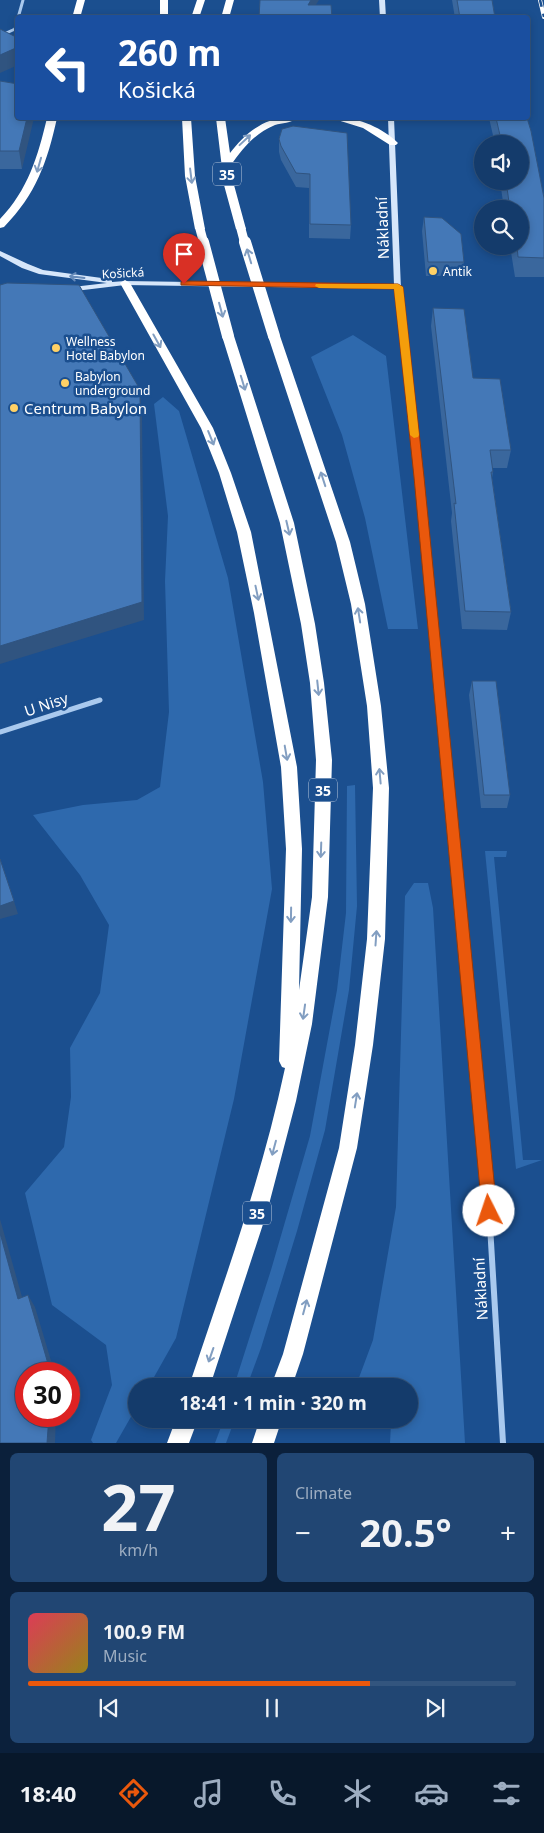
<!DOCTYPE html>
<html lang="en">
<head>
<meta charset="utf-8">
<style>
  body { margin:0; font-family:"Noto Sans",sans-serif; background:#214673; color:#f1f3f6; height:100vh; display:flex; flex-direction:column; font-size:19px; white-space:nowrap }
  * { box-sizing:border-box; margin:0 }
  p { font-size:16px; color:#9dadc1 }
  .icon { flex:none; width:28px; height:28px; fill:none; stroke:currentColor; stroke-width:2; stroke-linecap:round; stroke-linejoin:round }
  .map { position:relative; height:1443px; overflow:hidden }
  .sheet { display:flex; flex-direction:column; gap:10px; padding:10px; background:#0b203b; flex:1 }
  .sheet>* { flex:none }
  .top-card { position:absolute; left:15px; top:15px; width:515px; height:105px; border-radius:5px; box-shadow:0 2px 8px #0003,0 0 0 1px #33557e; background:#1a4fa0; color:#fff; overflow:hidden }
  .fabs { position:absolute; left:474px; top:135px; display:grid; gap:10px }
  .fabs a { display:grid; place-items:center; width:55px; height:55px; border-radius:50%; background:#143b6b; box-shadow:0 2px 8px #0003,0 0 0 1px #33557e; font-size:25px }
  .speed { position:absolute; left:15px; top:1362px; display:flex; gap:10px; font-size:25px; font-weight:700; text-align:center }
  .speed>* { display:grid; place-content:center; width:65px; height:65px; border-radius:50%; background:#143b6b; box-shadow:0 2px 8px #0003,0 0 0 1px #33557e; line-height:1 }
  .speed .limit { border:8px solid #d22; background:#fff; color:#111 }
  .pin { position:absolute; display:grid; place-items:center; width:42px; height:42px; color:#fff; margin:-51px -21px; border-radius:50% 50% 50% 0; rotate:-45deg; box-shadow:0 0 5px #0007 }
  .pin .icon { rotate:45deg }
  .me { position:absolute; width:55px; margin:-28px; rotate:356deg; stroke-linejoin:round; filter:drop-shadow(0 0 4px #0008) }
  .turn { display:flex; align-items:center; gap:18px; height:105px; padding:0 20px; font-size:22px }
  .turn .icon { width:65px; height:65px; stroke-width:2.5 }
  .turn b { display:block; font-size:35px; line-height:42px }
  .big { font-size:38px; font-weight:700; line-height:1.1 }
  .sheet .tile { flex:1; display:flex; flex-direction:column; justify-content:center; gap:8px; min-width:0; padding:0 18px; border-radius:8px; background:#214673 }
  .sheet .dial { align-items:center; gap:0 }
  .dial b { font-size:65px; line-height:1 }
  .song { display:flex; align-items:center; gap:15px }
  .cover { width:60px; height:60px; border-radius:8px; background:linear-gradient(135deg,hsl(350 70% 55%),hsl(50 70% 35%)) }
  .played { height:5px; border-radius:2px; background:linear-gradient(90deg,#ea580c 70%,#33557e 70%) }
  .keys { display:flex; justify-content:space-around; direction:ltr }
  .heat { display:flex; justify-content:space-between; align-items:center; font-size:28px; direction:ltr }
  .sheet .tiles { flex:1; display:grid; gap:10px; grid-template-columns:1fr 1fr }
  .tile:last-child { grid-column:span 2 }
  .trip { position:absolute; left:128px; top:1378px; width:290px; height:50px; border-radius:25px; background:#143b6b; box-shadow:0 2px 8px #0003,0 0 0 1px #33557e; font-weight:700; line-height:50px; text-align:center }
  .tab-bar { display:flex; height:80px; justify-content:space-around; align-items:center; background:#08182b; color:#9dadc1 }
  .tab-bar .icon { width:35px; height:35px }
  .tab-bar .selected { color:#ea580c }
  .tab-bar b { font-size:22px; color:#f1f3f6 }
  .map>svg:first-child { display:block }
</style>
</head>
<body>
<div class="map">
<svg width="544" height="1443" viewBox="0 0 544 1443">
  <rect width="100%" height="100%" fill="#1b4f8f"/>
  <path fill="#2e69ad" d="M353,335l33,21 32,273h-30l-23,-111 -23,-83 -31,-78z
    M163,397l16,14 49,167 35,204 9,107 -38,210 -58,239 -27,48h-13v22l-20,35h-23l-2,-3 21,-55 -6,-40 -54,-40 -27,-112 39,-46 7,-50 -1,-49 30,-55 9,-68 -29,-50 -47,-60 50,-10 54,-5 23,-13 9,-75 -4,-131 3,-65 -14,-112z
    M355,785l2,121 -8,84 -24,140 -28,101 -36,117 -14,38h-13l37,-116 39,-134 27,-146 9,-77 1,-127z
    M485,851h22l-1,6h-12l29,303h19l-26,9z
    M414,883h14l5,25 32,535h-75l1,-20 -7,-4h25v-33h-50l-2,-3 16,-43 23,-133 9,-311z
    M224,1419h11l-9,24h-11z"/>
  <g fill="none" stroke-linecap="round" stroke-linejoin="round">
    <path stroke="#a9c9ee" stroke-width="3" d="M18,18l5,-18
      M0,36l15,-7 3,-10"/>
    <path stroke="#a9c9ee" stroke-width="4" d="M398,287l28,265"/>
    <path stroke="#a9c9ee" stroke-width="5" d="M426,551l38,394
      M0,732l100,-32"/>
    <path stroke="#a9c9ee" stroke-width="6" d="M464,944l24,248 15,251"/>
    <path fill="#d6e6fa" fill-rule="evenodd" d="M379,0h6l1,18h-6z
      M388,118h6l7,171 -276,-4 -58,7 -4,-2 1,-2 43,-5 -68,-9 -17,-6 -22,-12v-5l28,13 15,6 66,9h3v3l13,-1 269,4z"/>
    <path fill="#fff" fill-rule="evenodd" d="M77,0h8l-5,18h-8z
      M160,0h8v18h-8z
      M197,0h8l-6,18h-8z
      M226,0h8l-5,18h-8z
      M47,118h10c-10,45 -21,76 -53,109l-4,1v-9c28,-29 38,-63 47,-101z
      M182,118h9l4,58 10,53 -5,3 -5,-3 -10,-53z
      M216,118h9l5,35c16,-21 38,-39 67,-35 -6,5 -15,5 -22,7 -20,8 -32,23 -44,40l3,20 12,44 -5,3 -5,-3 -12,-44z
      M331,118c22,-3 51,9 67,25l-2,2h-6l-27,-17z
      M125,280l5,3 83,145 18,45 20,59 46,235 5,82 -3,141 13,-93 4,-137 -6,-77 -9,-59 -21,-101 -58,-187 6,-3 6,3 60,187 21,101 9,59 8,77 -4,137 -16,127 -16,77 -29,111 -57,174h-21c35,-105 73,-209 96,-318l-3,-1 -3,-6 7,-212 -5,-82 -27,-154 -17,-81 -18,-59 -18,-45 -81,-145z
      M274,333l6,3 70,206 15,62 16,102 8,82 -4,151 -12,106 -16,103 -54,206 -11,32h-21l12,-32 56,-206 16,-103 12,-106 6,-151 -6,-82 -16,-102 -15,-62 -68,-206z
      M176,1419h22l-9,24h-22z
      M260,1419h22l-8,24h-22z"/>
    <defs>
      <path id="rail" d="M540,0l4,17"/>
    </defs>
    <use href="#rail" stroke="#fff" stroke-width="4"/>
    <use href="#rail" stroke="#1b4f8f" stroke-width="2.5" stroke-dasharray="7" stroke-linecap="butt"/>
    <path stroke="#fff" stroke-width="9" d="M200,229l4,15
      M241,229l4,15"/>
    <path stroke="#fff" stroke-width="12" d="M203,242l25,94
      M245,242l29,94"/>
  </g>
  <path fill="#3a679d" d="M452,0h40l3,18h-40z
    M0,81l18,3 4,85h-22z
    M489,118h38l17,80v79h-29l-5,-31h10v-37h-16l-4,-28h20v-37h-25z
    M282,129l69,96 -1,14 -41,-1v-50l-13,-1 -15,-27 -2,-8v-13z
    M424,217l40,45 -2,14h-36l-4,-45z
    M433,308l40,70 38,72 -4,18h-14v4l-1,6 19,134 -4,18 -45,-1 -11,-108 1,-8 -21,-187z
    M472,681l38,114 -3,13h-26l-12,-113z"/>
  <path fill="#305480" d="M311,0h8l-11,17v-12z
    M18,47v18l-18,8v-18z
    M27,118h7l-12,51 -3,-18z
    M140,396l2,17 2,207 -144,44v-18z
    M14,901l4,13 -18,5v-13z
    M0,1219l26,92 -8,-12 -18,-66z
    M28,1295l7,12 20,67h-4z
    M49,1416h7l-1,27h-8z"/>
  <path fill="#4478b7" stroke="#305480" d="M260,0h51l-3,5h23l1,13h-73z
    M457,0h35l3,18h-35z
    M0,29l18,9v9l-18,8z
    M0,81l18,3v34h9l-8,33h-19z
    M496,118h31l4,13 13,67v60l-26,-1 -1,-11h3v-37h-10l-4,-28h14v-37h-18z
    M293,126l54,7 4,92 -41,-1v-50l-14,-1 -15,-27 -2,-7 3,-10z
    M424,217l18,1 19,16 3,28h-36z
    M7,283l72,2 59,101 2,10 2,206 -142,44v-361z
    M433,308l31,1 9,69 27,1 11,71h-21l3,22h-2l20,140 -46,-1 -11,-108 2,1z
    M472,681h24l14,114h-26z
    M0,859l14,42 -14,5z
    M0,1233l18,66 10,-4 23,79h-25v42h23l-2,27h-47z"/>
  <defs><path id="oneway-shaft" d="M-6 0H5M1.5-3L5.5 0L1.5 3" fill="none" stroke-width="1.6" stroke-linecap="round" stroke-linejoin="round" transform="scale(1.25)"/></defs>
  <g stroke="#829ec1">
    <use href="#oneway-shaft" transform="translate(245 140) rotate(-43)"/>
    <use href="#oneway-shaft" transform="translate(39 165) rotate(106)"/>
    <use href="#oneway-shaft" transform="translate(191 176) rotate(83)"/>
    <use href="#oneway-shaft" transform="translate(249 256) rotate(-107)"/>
    <use href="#oneway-shaft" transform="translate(221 310) rotate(75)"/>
    <use href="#oneway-shaft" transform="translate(157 341) rotate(61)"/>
    <use href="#oneway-shaft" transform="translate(243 383) rotate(73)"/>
    <use href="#oneway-shaft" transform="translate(211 438) rotate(68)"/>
    <use href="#oneway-shaft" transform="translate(323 479) rotate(-108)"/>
    <use href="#oneway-shaft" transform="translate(288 528) rotate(77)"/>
    <use href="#oneway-shaft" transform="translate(257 593) rotate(78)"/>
    <use href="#oneway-shaft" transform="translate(359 615) rotate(-99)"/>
    <use href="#oneway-shaft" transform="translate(318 688) rotate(84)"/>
    <use href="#oneway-shaft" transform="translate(286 753) rotate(80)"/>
    <use href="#oneway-shaft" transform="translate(380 776) rotate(-95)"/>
    <use href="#oneway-shaft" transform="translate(321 850) rotate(92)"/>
    <use href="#oneway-shaft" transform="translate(291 915) rotate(91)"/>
    <use href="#oneway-shaft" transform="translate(376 938) rotate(-86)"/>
    <use href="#oneway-shaft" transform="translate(304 1012) rotate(98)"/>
    <use href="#oneway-shaft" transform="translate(356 1100) rotate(-81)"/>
    <use href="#oneway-shaft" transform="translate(274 1148) rotate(105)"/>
    <use href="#oneway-shaft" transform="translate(305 1307) rotate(-75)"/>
    <use href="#oneway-shaft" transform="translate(211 1355) rotate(109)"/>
  </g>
  <use stroke="#668bba" href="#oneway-shaft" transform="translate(77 277) rotate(-173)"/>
  <path fill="#ea580c" stroke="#983908" d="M184,281l214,3 5,3 21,190 73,734 -3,6 -5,2 -5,-2 -2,-6 -68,-734 -20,-188 -213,-4v-3z"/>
  <path fill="#f59e0b" d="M316,284h82l5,3 16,148 -1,2 -4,1 -4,-3 -16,-146 -75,-1 -4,-2z"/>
  <g fill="#ffd166" stroke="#1b4f8f" stroke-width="2">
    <circle cx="433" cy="271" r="5"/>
    <circle cx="56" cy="348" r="5"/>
    <circle cx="65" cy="383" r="5"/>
    <circle cx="14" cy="408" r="5"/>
  </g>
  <g text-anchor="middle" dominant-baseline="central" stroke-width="5" stroke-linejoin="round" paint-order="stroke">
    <g font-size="12" fill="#fff" stroke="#1b4f8f" text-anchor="start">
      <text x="443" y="271">Antik</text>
      <text x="66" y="341">Wellness<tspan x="66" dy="14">Hotel Babylon</tspan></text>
      <text x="75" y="376">Babylon<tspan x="75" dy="14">underground</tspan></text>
    </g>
    <g font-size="12" fill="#fff" stroke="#1b4f8f">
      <text transform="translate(123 273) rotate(-3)">Košická</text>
    </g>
    <g fill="#1b4f8f" stroke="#bbcadd" stroke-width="1">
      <rect x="213" y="162.5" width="28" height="23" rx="4"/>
      <rect x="309" y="778.5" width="28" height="23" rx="4"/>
      <rect x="243" y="1201.5" width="28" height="23" rx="4"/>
    </g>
    <g font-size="14" font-weight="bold" fill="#fff">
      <text x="227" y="174">35</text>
      <text x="323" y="790">35</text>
      <text x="257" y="1213">35</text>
    </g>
    <g font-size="15" fill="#fff" stroke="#1b4f8f">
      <text transform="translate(382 228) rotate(-92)">Nákladní</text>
      <text transform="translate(46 704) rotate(-18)">U Nisy</text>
      <text transform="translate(480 1289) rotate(-93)">Nákladní</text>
    </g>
    <g font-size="15" fill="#fff" stroke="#1b4f8f" text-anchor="start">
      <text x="24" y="408">Centrum Babylon</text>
    </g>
  </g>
</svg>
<div class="fabs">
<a><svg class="icon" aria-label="sound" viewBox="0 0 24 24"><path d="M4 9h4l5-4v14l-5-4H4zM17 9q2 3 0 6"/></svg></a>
<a><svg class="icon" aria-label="search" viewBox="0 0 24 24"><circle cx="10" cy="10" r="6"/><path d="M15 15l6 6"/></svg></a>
</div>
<div class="speed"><div class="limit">30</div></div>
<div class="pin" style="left:184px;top:284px;background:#d93025"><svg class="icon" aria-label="arrive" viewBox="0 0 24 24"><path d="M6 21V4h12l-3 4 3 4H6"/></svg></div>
<svg class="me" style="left:489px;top:1211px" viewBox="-20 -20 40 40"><circle r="19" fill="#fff"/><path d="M0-13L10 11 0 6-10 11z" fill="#ea580c"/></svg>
<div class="trip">18:41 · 1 min · 320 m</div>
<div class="top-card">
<div class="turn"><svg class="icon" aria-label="left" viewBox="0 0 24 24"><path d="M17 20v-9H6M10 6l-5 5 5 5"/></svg><div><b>260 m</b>Košická</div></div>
</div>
</div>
<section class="sheet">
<div class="tiles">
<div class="tile dial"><b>27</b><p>km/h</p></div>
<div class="tile"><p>Climate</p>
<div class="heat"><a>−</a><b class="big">20.5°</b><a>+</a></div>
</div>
<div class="tile">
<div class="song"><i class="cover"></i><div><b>100.9 FM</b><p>Music</p></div></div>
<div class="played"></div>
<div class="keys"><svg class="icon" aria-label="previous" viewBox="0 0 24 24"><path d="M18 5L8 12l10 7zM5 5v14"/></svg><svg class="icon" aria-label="pause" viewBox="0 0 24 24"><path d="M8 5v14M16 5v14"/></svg><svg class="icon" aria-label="next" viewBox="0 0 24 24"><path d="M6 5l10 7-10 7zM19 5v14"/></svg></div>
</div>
</div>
</section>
<nav class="tab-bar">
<b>18:40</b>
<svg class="icon selected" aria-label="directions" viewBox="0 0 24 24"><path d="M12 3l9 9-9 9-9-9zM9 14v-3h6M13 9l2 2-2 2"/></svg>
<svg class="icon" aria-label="music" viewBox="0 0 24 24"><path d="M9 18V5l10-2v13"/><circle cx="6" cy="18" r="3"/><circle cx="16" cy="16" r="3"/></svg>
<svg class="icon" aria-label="phone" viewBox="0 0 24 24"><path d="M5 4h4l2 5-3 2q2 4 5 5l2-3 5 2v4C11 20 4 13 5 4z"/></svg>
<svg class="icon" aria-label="climate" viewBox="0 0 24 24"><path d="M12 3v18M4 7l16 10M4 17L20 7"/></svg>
<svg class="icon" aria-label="car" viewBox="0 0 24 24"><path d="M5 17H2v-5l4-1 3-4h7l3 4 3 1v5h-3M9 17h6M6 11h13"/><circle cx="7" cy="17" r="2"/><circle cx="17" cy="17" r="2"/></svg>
<svg class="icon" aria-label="filters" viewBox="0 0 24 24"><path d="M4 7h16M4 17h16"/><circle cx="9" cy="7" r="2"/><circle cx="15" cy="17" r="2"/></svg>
</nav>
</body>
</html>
